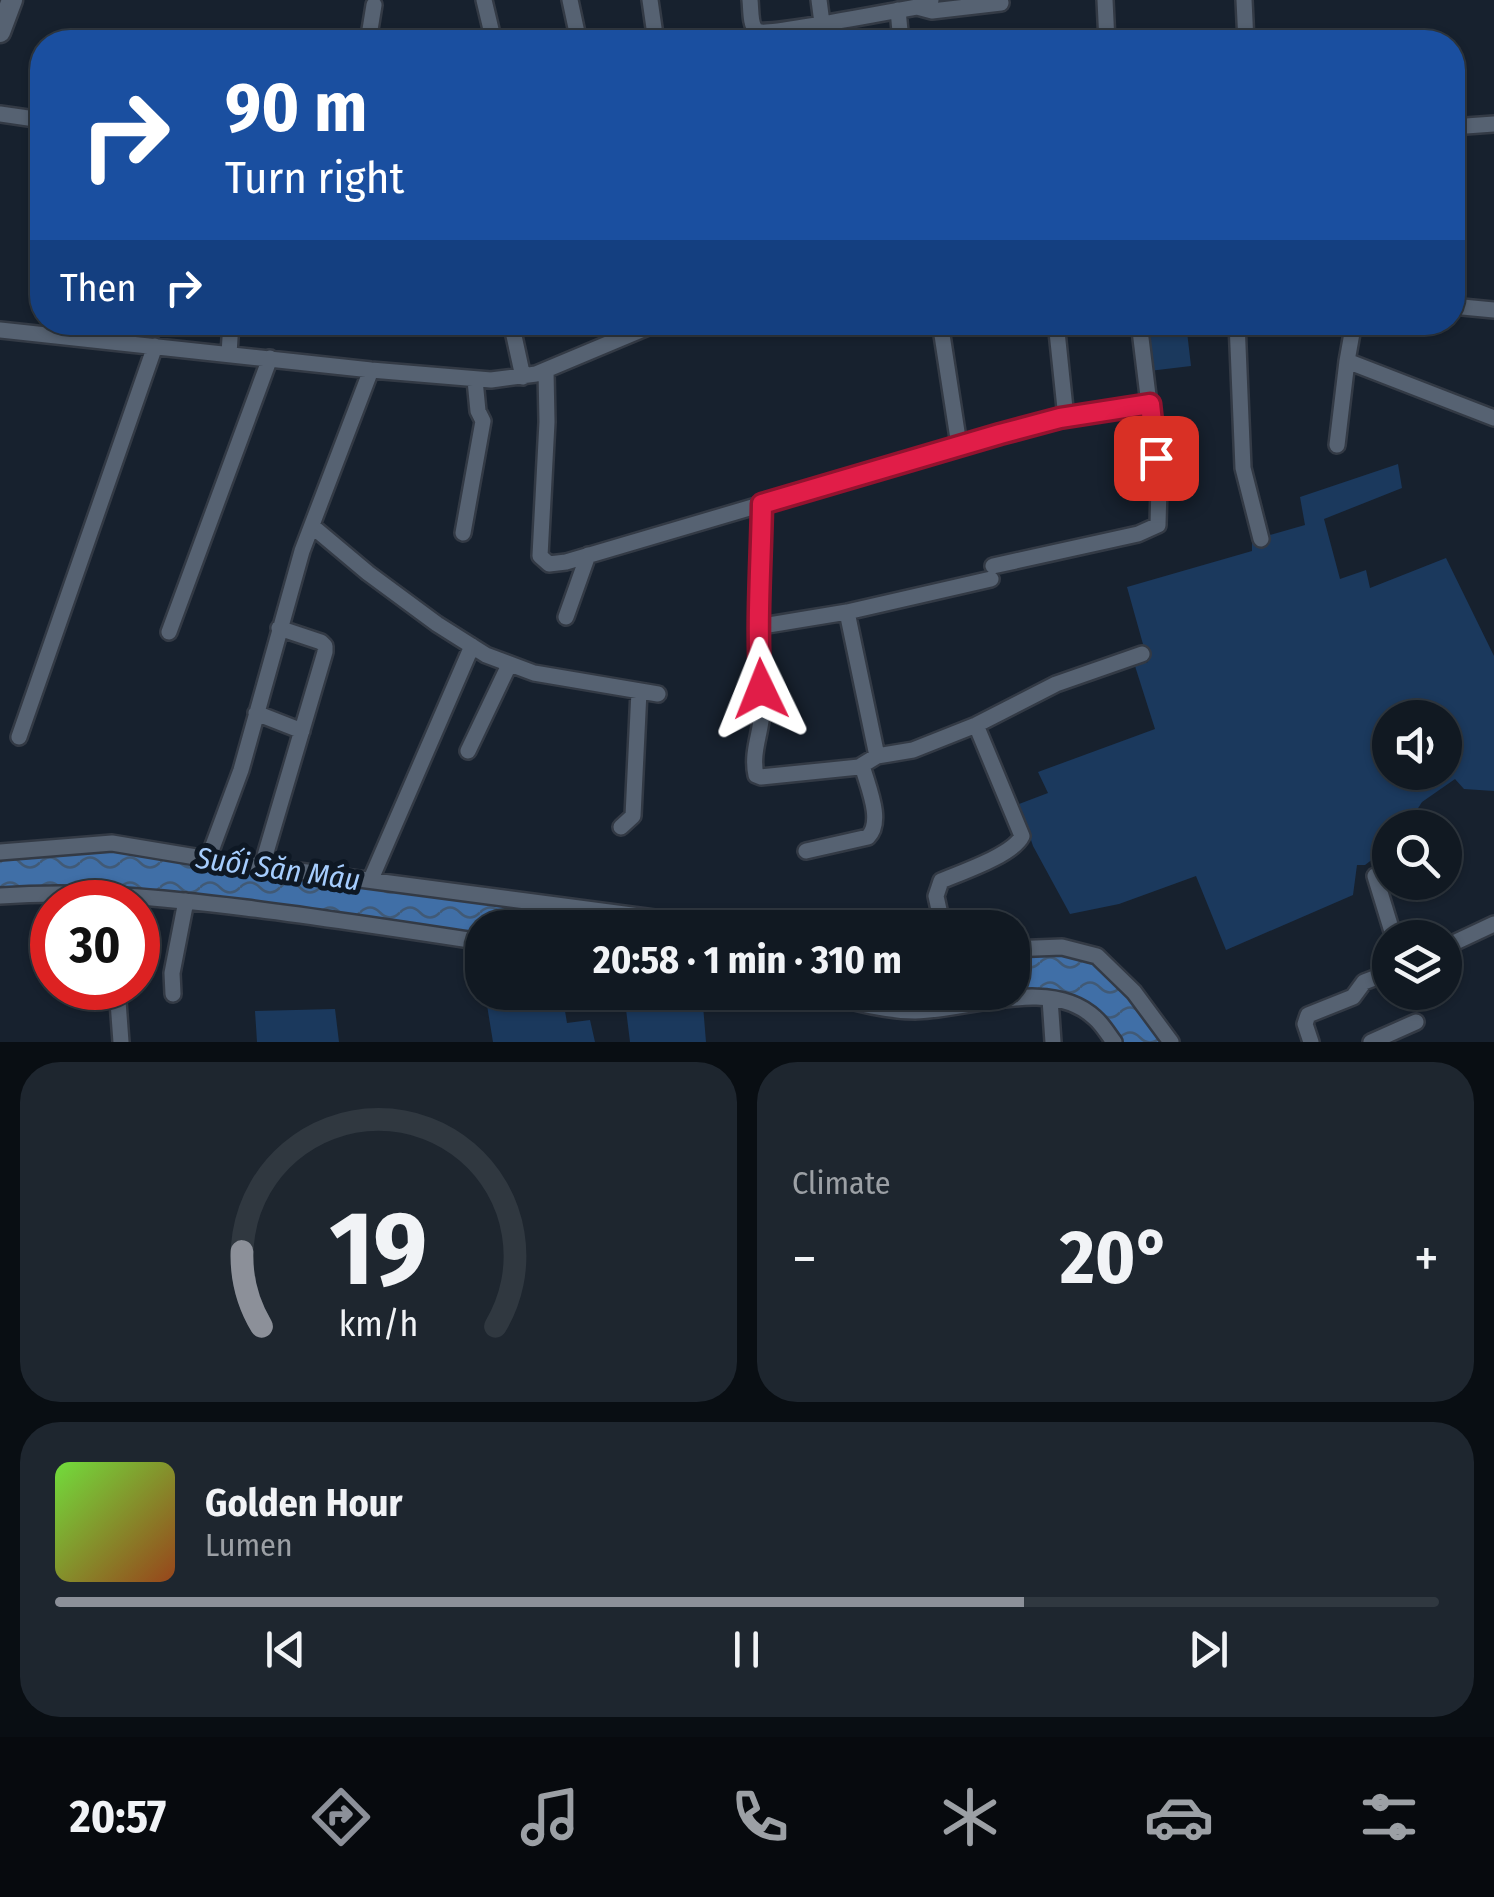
<!DOCTYPE html>
<html lang="en">
<head>
<meta charset="utf-8">
<style>
  body { margin:0; font-family:"Fira Sans Condensed",sans-serif; background:#1e262f; color:#f1f3f6; height:100vh; display:flex; flex-direction:column; font-size:38px; white-space:nowrap }
  * { box-sizing:border-box; margin:0 }
  p { font-size:32px; color:#9ca0a5 }
  .icon { flex:none; width:55px; height:55px; fill:none; stroke:currentColor; stroke-width:2; stroke-linecap:round; stroke-linejoin:round }
  .map { position:relative; height:1042px; overflow:hidden }
  .sheet { display:flex; flex-direction:column; gap:20px; padding:20px; background:#090e13; flex:1 }
  .sheet>* { flex:none }
  .guide { position:absolute; left:30px; top:30px; width:1435px; height:305px; border-radius:40px; box-shadow:0 2px 8px #0004,0 0 0 2px #303840; background:#1a4fa0; color:#fff; overflow:hidden }
  .fabs { position:absolute; left:1372px; top:700px; display:grid; gap:20px }
  .fabs a { display:grid; place-items:center; width:90px; height:90px; border-radius:50%; background:#111922; box-shadow:0 2px 8px #0004,0 0 0 2px #303840; font-size:50px }
  .speed { position:absolute; left:30px; top:880px; display:flex; gap:20px; font-size:50px; font-weight:700; text-align:center }
  .speed>* { display:grid; place-content:center; width:130px; height:130px; border-radius:50%; background:#111922; box-shadow:0 2px 8px #0004,0 0 0 2px #303840; line-height:1 }
  .speed .limit { border:15px solid #d22; background:#fff; color:#111 }
  .pin { position:absolute; display:grid; place-items:center; width:85px; height:85px; color:#fff; margin:-42px; border-radius:20px; box-shadow:0 5px 15px #0006 }
  .me { position:absolute; width:110px; margin:-55px; rotate:358deg; stroke-linejoin:round; filter:drop-shadow(0 0 8px #0008) }
  .turn { display:flex; align-items:center; gap:35px; height:210px; padding:0 30px; font-size:45px }
  .turn .icon { width:130px; height:130px; stroke-width:2.5 }
  .turn b { display:block; font-size:70px; line-height:85px }
  .then { display:flex; align-items:center; height:95px; padding:0 30px; background:#0003; gap:20px; font-size:38px }
  .big { font-size:75px; font-weight:700; line-height:1.1 }
  .sheet .widget { flex:1; display:flex; flex-direction:column; justify-content:center; gap:15px; min-width:0; padding:0 35px; border-radius:40px; background:#1e262f }
  .sheet .dial { align-items:center; gap:0 }
  .dial svg { height:260px; overflow:visible; fill:none; stroke:#303840; stroke-width:7; stroke-linecap:round; text-anchor:middle }
  .dial text { fill:#f1f3f6; stroke:none }
  .song { display:flex; align-items:center; gap:30px }
  .cover { width:120px; height:120px; border-radius:15px; background:linear-gradient(135deg,hsl(100 70% 55%),hsl(20 70% 35%)) }
  .played { height:10px; border-radius:5px; background:linear-gradient(90deg,#8c9099 70%,#303840 70%) }
  .keys { display:flex; justify-content:space-around; direction:ltr }
  .heat { display:flex; justify-content:space-between; align-items:center; font-size:55px; direction:ltr }
  .sheet .tiles { flex:1; display:grid; gap:20px; grid-template-columns:1fr 1fr }
  .widget:last-child { grid-column:span 2 }
  .trip { position:absolute; left:465px; top:910px; width:565px; height:100px; border-radius:40px; background:#111922; box-shadow:0 2px 8px #0004,0 0 0 2px #303840; font-weight:700; line-height:100px; text-align:center }
  .tab-bar { display:flex; height:160px; justify-content:space-around; align-items:center; background:#070a0e; color:#9ca0a5 }
  .tab-bar .icon { width:70px; height:70px }
  .tab-bar .current { color:#8c9099 }
  .tab-bar b { font-size:45px; color:#f1f3f6 }
  .map>svg:first-child { display:block }
</style>
</head>
<body>
<div class="map">
<svg width="1494" height="1042" viewBox="0 0 1494 1042">
  <defs>
    <pattern id="water-waves" width="16" height="10" patternUnits="userSpaceOnUse" patternTransform="scale(2.5)"><rect width="16" height="10" fill="#406fa7"/><path d="M0 5q4-4 8 0t8 0" fill="none" stroke="#415a76"/></pattern>
  </defs>
  <rect width="100%" height="100%" fill="#17212e"/>
  <path fill="#1b395d" fill-rule="evenodd" d="M1144,323h42l5,43 -42,5z
    M1398,464l4,24 -78,31 16,60 26,-9 4,18 76,-30 48,98v135l-30,-2 -9,-10 -33,23 -16,25 -16,1v18l-25,19h-8l-4,30 -127,55 -30,-74 -77,28 -49,10 -37,-68 -14,-42 29,-11 -10,-21 117,-43 -20,-63 13,-4 -21,-75 125,-36v-11l53,-15 -5,-28zM1390,718h55v54h-55z
    M485,993h77l5,30 23,-3 5,22h-102z
    M624,993h78l4,49h-76z
    M335,1009l4,33h-82l-2,-31z"/>
  <path fill="url(#water-waves)" d="M112,847l582,80 -212,1v9l-157,-24 -325,-21v-36z
    M1061,952l34,8 35,35 35,47h-45l-54,-47 -154,11 -75,-13 175,-1 1,-38z"/>
  <g fill="none" stroke-linecap="round" stroke-linejoin="round">
    <defs>
      <path id="minor" d="M484,0l10,42
        M570,0l9,42
        M650,0l6,42
        M750,0c1,8 0,25 6,30 8,7 141,-20 161,-23l14,-7
        M819,0l3,23
        M1105,0l2,42
        M1244,0l2,42
        M917,7l15,4 69,-8
        M898,10l3,32
        M368,42l6,-37
        M0,114l42,6
        M1452,127l42,-3
        M1452,306l42,4
        M511,322l12,55
        M940,322l19,123
        M1056,322l10,96
        M1237,322l6,146 18,71
        M1354,322l-7,39 147,57
        M0,330l371,40 120,10 45,-6 124,-52
        M229,354l2,-32
        M546,371l1,51 -7,134 9,8 17,-2 434,-128 60,-15 90,-15
        M1337,445l10,-84
        M762,504l-2,113 2,9 85,-14 144,-33
        M312,526l56,47 69,51 49,31 48,18 124,21
        M463,533l20,-112 -5,-10 -3,-31
        M993,566l145,-32 20,-9 1,-39 -20,-164
        M847,612l30,144 36,-6 63,-25 80,-41 86,-30
        M566,617l22,-62
        M760,624c-3,32 4,58 2,88 -1,21 -11,41 -6,63l5,2 98,-10 18,-11
        M169,632l101,-274
        M256,713l46,18
        M19,737l136,-391
        M468,751l41,-86
        M621,827l12,-11 6,-125
        M806,851l62,-14c16,-16 -1,-52 -6,-72
        M0,852l112,-9 96,16 522,69
        M208,859l33,-89 61,-219 69,-181
        M262,866l63,-214v-6l-4,-4 -42,-14
        M1375,876l19,62
        M371,879l101,-233
        M0,896c83,-6 164,2 246,12 79,10 158,22 236,34
        M943,928l-7,-32 5,-15c21,-9 72,-26 81,-45l-46,-111
        M1445,947l49,-23
        M1012,949l50,-2 35,9 37,36 37,50
        M117,988l4,54
        M816,992c31,8 66,19 99,19 54,-1 136,-35 180,7 7,6 13,16 19,24
        M173,994l-1,-21 14,-72
        M1050,999l3,43
        M1311,1042l-6,-18 3,-9 45,-18 11,-15 26,-10
        M1371,1042l45,-20"/>
      <path id="tertiary" d="M0,32l12,-32"/>
    </defs>
    <use href="#minor" stroke="#333a45" stroke-width="20"/>
    <use href="#tertiary" stroke="#333a45" stroke-width="25"/>
    <use href="#minor" stroke="#566272" stroke-width="15"/>
    <use href="#tertiary" stroke="#566272" stroke-width="20"/>
  </g>
  <g fill="none" stroke-linecap="round" stroke-linejoin="round">
    <defs>
      <path id="route" d="M761,689c-5,-60 0,-124 1,-185l238,-70 60,-16 90,-14 6,54"/>
    </defs>
    <use href="#route" stroke="#92132f" stroke-width="25"/>
    <use href="#route" stroke="#e11d48" stroke-width="18"/>
  </g>
  <g text-anchor="middle" dominant-baseline="central" stroke-width="10" stroke-linejoin="round" paint-order="stroke">
    <g font-size="30" font-style="italic" fill="#a6cdfd" stroke="#0e1824">
      <text transform="translate(278 869) rotate(8)">Suối Săn Máu</text>
    </g>
  </g>
</svg>
<div class="fabs">
<a><svg class="icon" aria-label="sound" viewBox="0 0 24 24"><path d="M4 9h4l5-4v14l-5-4H4zM17 9q2 3 0 6"/></svg></a>
<a><svg class="icon" aria-label="search" viewBox="0 0 24 24"><circle cx="10" cy="10" r="6"/><path d="M15 15l6 6"/></svg></a>
<a><svg class="icon" aria-label="layers" viewBox="0 0 24 24"><path d="M12 4l9 5-9 5-9-5zM3 14l9 5 9-5"/></svg></a>
</div>
<div class="speed"><div class="limit">30</div></div>
<div class="pin" style="left:1156px;top:458px;background:#d93025"><svg class="icon" aria-label="arrive" viewBox="0 0 24 24"><path d="M6 21V4h12l-3 4 3 4H6"/></svg></div>
<svg class="me" style="left:761px;top:689px" viewBox="-20 -20 40 40"><path d="M0-17L14 15 0 8-14 15z" fill="#e11d48" stroke="#fff" stroke-width="4"/></svg>
<div class="trip">20:58 · 1 min · 310 m</div>
<div class="guide">
<div class="turn"><svg class="icon" aria-label="right" viewBox="0 0 24 24"><path d="M7 20v-9h11M14 6l5 5-5 5"/></svg><div><b>90 m</b>Turn right</div></div>
<div class="then">Then<svg class="icon" aria-label="right" viewBox="0 0 24 24"><path d="M7 20v-9h11M14 6l5 5-5 5"/></svg></div>
</div>
</div>
<section class="sheet">
<div class="tiles">
<div class="widget dial"><svg viewBox="0 0 100 80">
<path d="M14 69A42 42 0 1 1 86 69"/>
<path d="M14 69A42 42 0 0 1 8 46" stroke="#8c9099"/>
<text x="50" y="56" font-size="32" font-weight="700">19</text>
<text x="50" y="72" font-size="11">km/h</text>
</svg></div>
<div class="widget"><p>Climate</p>
<div class="heat"><a>−</a><b class="big">20°</b><a>+</a></div>
</div>
<div class="widget">
<div class="song"><i class="cover"></i><div><b>Golden Hour</b><p>Lumen</p></div></div>
<div class="played"></div>
<div class="keys"><svg class="icon" aria-label="previous" viewBox="0 0 24 24"><path d="M18 5L8 12l10 7zM5 5v14"/></svg><svg class="icon" aria-label="pause" viewBox="0 0 24 24"><path d="M8 5v14M16 5v14"/></svg><svg class="icon" aria-label="next" viewBox="0 0 24 24"><path d="M6 5l10 7-10 7zM19 5v14"/></svg></div>
</div>
</div>
</section>
<nav class="tab-bar">
<b>20:57</b>
<svg class="icon current" aria-label="directions" viewBox="0 0 24 24"><path d="M12 3l9 9-9 9-9-9zM9 14v-3h6M13 9l2 2-2 2"/></svg>
<svg class="icon" aria-label="music" viewBox="0 0 24 24"><path d="M9 18V5l10-2v13"/><circle cx="6" cy="18" r="3"/><circle cx="16" cy="16" r="3"/></svg>
<svg class="icon" aria-label="phone" viewBox="0 0 24 24"><path d="M5 4h4l2 5-3 2q2 4 5 5l2-3 5 2v4C11 20 4 13 5 4z"/></svg>
<svg class="icon" aria-label="climate" viewBox="0 0 24 24"><path d="M12 3v18M4 7l16 10M4 17L20 7"/></svg>
<svg class="icon" aria-label="car" viewBox="0 0 24 24"><path d="M5 17H2v-5l4-1 3-4h7l3 4 3 1v5h-3M9 17h6M6 11h13"/><circle cx="7" cy="17" r="2"/><circle cx="17" cy="17" r="2"/></svg>
<svg class="icon" aria-label="filters" viewBox="0 0 24 24"><path d="M4 7h16M4 17h16"/><circle cx="9" cy="7" r="2"/><circle cx="15" cy="17" r="2"/></svg>
</nav>
</body>
</html>
